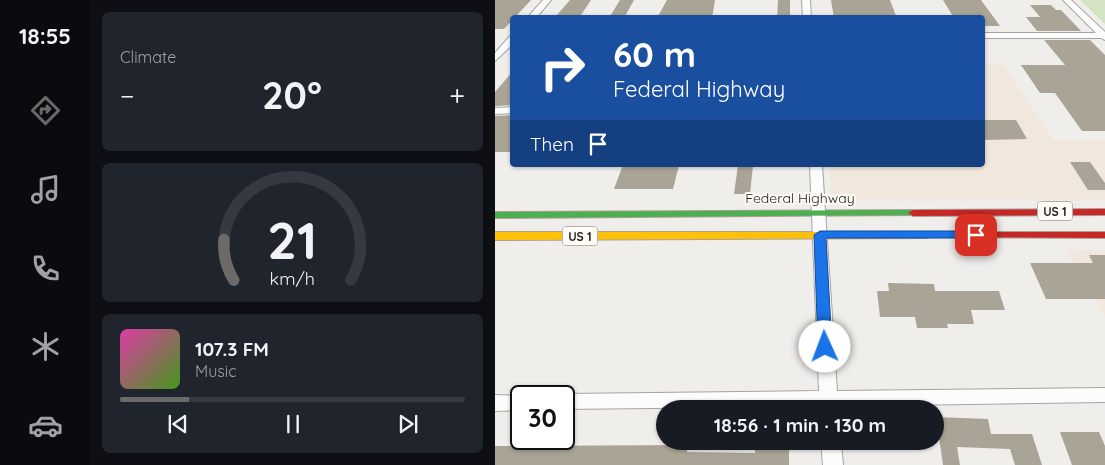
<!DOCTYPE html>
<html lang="en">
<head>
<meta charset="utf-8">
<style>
  body { margin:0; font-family:Quicksand,sans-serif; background:#20242c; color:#f1f3f6; height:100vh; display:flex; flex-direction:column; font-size:19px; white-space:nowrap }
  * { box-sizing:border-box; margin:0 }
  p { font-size:16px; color:#9ea1a6 }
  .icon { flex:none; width:28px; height:28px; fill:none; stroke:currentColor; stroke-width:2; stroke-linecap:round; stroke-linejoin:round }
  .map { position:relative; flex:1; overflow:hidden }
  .side { display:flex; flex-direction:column; gap:12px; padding:12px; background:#0d0f14; width:405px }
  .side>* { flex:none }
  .hud { position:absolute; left:15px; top:15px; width:475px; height:152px; border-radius:5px; box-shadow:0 1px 4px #0004; background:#1a4fa0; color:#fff; overflow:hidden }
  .speed { position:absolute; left:15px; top:385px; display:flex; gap:10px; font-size:25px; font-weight:700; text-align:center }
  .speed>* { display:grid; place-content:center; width:65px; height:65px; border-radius:50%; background:#171b24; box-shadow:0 1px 4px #0004; line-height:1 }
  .speed .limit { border:2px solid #111; border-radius:8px; background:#fff; color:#111 }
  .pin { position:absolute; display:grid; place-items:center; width:42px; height:42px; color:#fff; margin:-21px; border-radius:10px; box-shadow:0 2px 8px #0006 }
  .me { position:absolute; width:55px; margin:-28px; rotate:358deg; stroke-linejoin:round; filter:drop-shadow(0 0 4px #0008) }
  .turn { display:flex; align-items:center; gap:18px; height:105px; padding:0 20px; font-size:22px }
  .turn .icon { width:65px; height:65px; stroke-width:2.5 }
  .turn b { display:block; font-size:35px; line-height:42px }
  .then { display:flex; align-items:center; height:48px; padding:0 20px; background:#0003; gap:10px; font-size:19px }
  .big { font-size:38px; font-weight:800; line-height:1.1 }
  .side .card { flex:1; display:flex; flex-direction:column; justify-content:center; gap:8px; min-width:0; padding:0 18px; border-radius:8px; background:#20242c }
  .side .dial { align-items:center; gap:0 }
  .dial svg { height:130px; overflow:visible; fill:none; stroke:#363941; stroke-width:7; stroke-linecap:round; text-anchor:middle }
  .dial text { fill:#f1f3f6; stroke:none }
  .song { display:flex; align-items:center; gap:15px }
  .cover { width:60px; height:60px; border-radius:8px; background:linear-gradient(135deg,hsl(320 70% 55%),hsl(100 70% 35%)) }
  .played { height:5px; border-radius:2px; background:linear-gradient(90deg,#6b6a68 20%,#363941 20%) }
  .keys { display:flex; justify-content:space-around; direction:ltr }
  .heat { display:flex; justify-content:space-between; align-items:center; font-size:28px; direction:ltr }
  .trip { position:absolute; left:161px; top:400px; width:288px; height:50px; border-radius:25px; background:#171b24; box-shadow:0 1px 4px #0004; font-weight:800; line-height:50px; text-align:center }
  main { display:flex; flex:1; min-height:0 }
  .menu { display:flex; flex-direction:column; width:90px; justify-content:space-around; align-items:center; background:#090b0e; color:#9ea1a6 }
  .menu .icon { width:35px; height:35px }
  .menu .active { color:#6b6a68 }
  .menu b { font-size:22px; color:#f1f3f6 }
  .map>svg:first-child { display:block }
</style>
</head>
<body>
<main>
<nav class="menu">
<b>18:55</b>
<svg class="icon active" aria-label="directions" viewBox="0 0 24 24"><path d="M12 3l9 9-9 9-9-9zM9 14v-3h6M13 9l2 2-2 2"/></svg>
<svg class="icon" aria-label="music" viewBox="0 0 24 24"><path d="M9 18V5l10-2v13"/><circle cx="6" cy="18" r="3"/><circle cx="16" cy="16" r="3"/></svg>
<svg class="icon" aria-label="phone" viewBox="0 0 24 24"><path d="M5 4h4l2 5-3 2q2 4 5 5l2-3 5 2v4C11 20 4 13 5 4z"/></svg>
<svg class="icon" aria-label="climate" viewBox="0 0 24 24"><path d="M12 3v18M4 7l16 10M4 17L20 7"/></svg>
<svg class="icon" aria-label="car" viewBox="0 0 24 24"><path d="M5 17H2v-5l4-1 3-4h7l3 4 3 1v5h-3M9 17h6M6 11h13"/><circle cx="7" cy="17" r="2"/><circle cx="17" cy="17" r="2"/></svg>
</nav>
<section class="side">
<div class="card"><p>Climate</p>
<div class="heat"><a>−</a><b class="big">20°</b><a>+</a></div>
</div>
<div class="card dial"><svg viewBox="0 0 100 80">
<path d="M14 69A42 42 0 1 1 86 69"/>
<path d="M14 69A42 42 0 0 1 8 44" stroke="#6b6a68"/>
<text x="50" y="56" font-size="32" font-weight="700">21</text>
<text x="50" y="72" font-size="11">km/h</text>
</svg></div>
<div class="card">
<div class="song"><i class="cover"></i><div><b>107.3 FM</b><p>Music</p></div></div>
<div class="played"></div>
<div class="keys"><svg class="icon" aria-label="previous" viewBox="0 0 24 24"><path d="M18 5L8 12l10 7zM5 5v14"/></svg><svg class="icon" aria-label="pause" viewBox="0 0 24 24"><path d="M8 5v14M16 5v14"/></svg><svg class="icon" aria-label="next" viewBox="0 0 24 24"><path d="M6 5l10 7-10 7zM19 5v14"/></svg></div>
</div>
</section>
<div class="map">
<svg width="610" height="465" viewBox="0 0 610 465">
  <rect width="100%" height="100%" fill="#efeeeb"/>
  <path fill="#f1e7dc" d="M488,65h21l49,75h52v61l-273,-1 -3,-35h154z
    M572,249l38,1v67z"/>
  <path fill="#d4e3c1" d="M585,0h25v24z"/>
  <path fill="#aaa496" d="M0,0h36l-27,29h-9z
    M75,0h21l-10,15h-24z
    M125,0h14l-10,18h-15z
    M172,0h48l-3,18h-55z
    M283,0h12v18h-13z
    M336,0h59l6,16 -62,2z
    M448,0h38l19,26h-16l-1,-8h-29z
    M535,5h21l5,5h5l20,21h-44l-11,-14h14z
    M549,40h46l15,15v76h-23l-27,-38h-15l-19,-28h44z
    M18,71v34l-18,1v-14z
    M18,115v37h-18v-36z
    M488,120h33l11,19 -44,1z
    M575,162h20l15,21v7h-17z
    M128,165h56l-6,24h-59z
    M243,165h15l-3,29h-16z
    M594,255h16v44h-59l-16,-36h63z
    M393,283l46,1 1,7h64l6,19h-34l3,14h-27l1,4h-31l-2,-11h-35l-3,-26h12z
    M441,417l52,2 3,15h41l10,31h-27l-5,-16 -53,-2 3,18h-17z
    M565,432h39l6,14v19h-33z
    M260,443h34v22h-294v-19l193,-1 -1,7 68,1z"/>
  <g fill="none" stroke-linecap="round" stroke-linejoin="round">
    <defs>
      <path id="street" d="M48,0h8l-15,18h-9z
        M307,0h8l1,18h-8z
        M568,0h8l34,32v8l-4,-2h-118v-5h113z
        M15,36h3v8l-18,17v-8z
        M18,107v6l-18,1v-6z
        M315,165h12l15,226 268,-3v14l-267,4v3h-18v-3l-256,3v-13h-5l5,-2 255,-3z
        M0,395l28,1h-2v14l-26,1z
        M326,441h20l2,24h-20z"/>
      <path id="fast" d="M418,210l4,1 1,2 -1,2 -422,3v-6z"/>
      <path id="slow" d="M0,232h431l6,3 -6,3 -431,2z"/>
      <path id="jam" d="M610,209v6l-192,1 -5,-3 5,-3z
        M431,232h179v6l-183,-1 -2,-2 2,-2z"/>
    </defs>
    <use href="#street" stroke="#a5a4a2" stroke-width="2"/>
    <use href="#fast" stroke="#ada097" stroke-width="2"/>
    <use href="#slow" stroke="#ada097" stroke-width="2"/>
    <use href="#jam" stroke="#ada097" stroke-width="2"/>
    <use href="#street" fill="#fdfcfc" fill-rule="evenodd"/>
    <use href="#fast" fill="#4caf50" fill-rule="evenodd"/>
    <use href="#slow" fill="#ffc107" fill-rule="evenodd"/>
    <use href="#jam" fill="#c62828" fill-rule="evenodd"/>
  </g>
  <path fill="#1a73e8" stroke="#114b97" d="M325,231h156l6,4 -6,3h-150l6,109 -7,5 -7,-5 -4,-112z"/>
  <g text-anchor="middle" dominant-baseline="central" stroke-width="4" stroke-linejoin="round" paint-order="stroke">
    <g fill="#fffcf6" stroke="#666462" stroke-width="1">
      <rect x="542.5" y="201.5" width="35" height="19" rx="4"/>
      <rect x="67.5" y="226.5" width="35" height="19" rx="4"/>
    </g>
    <g font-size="12" font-weight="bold" fill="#242322">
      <text x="560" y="211">US 1</text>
      <text x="85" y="236">US 1</text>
    </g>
    <g font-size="14" fill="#242322" stroke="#fffcf6">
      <text x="305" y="198">Federal Highway</text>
    </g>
  </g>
</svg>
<div class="speed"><div class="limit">30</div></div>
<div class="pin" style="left:481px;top:235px;background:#d93025"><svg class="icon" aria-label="arrive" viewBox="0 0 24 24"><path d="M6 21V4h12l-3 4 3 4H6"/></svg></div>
<svg class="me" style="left:330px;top:347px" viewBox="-20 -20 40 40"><circle r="19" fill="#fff"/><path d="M0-13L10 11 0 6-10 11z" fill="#1a73e8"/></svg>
<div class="trip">18:56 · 1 min · 130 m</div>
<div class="hud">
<div class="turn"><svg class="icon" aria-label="right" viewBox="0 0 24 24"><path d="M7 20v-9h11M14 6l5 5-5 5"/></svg><div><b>60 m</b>Federal Highway</div></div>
<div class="then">Then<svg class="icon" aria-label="arrive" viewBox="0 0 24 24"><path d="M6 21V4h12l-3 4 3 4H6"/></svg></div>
</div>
</div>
</main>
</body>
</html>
